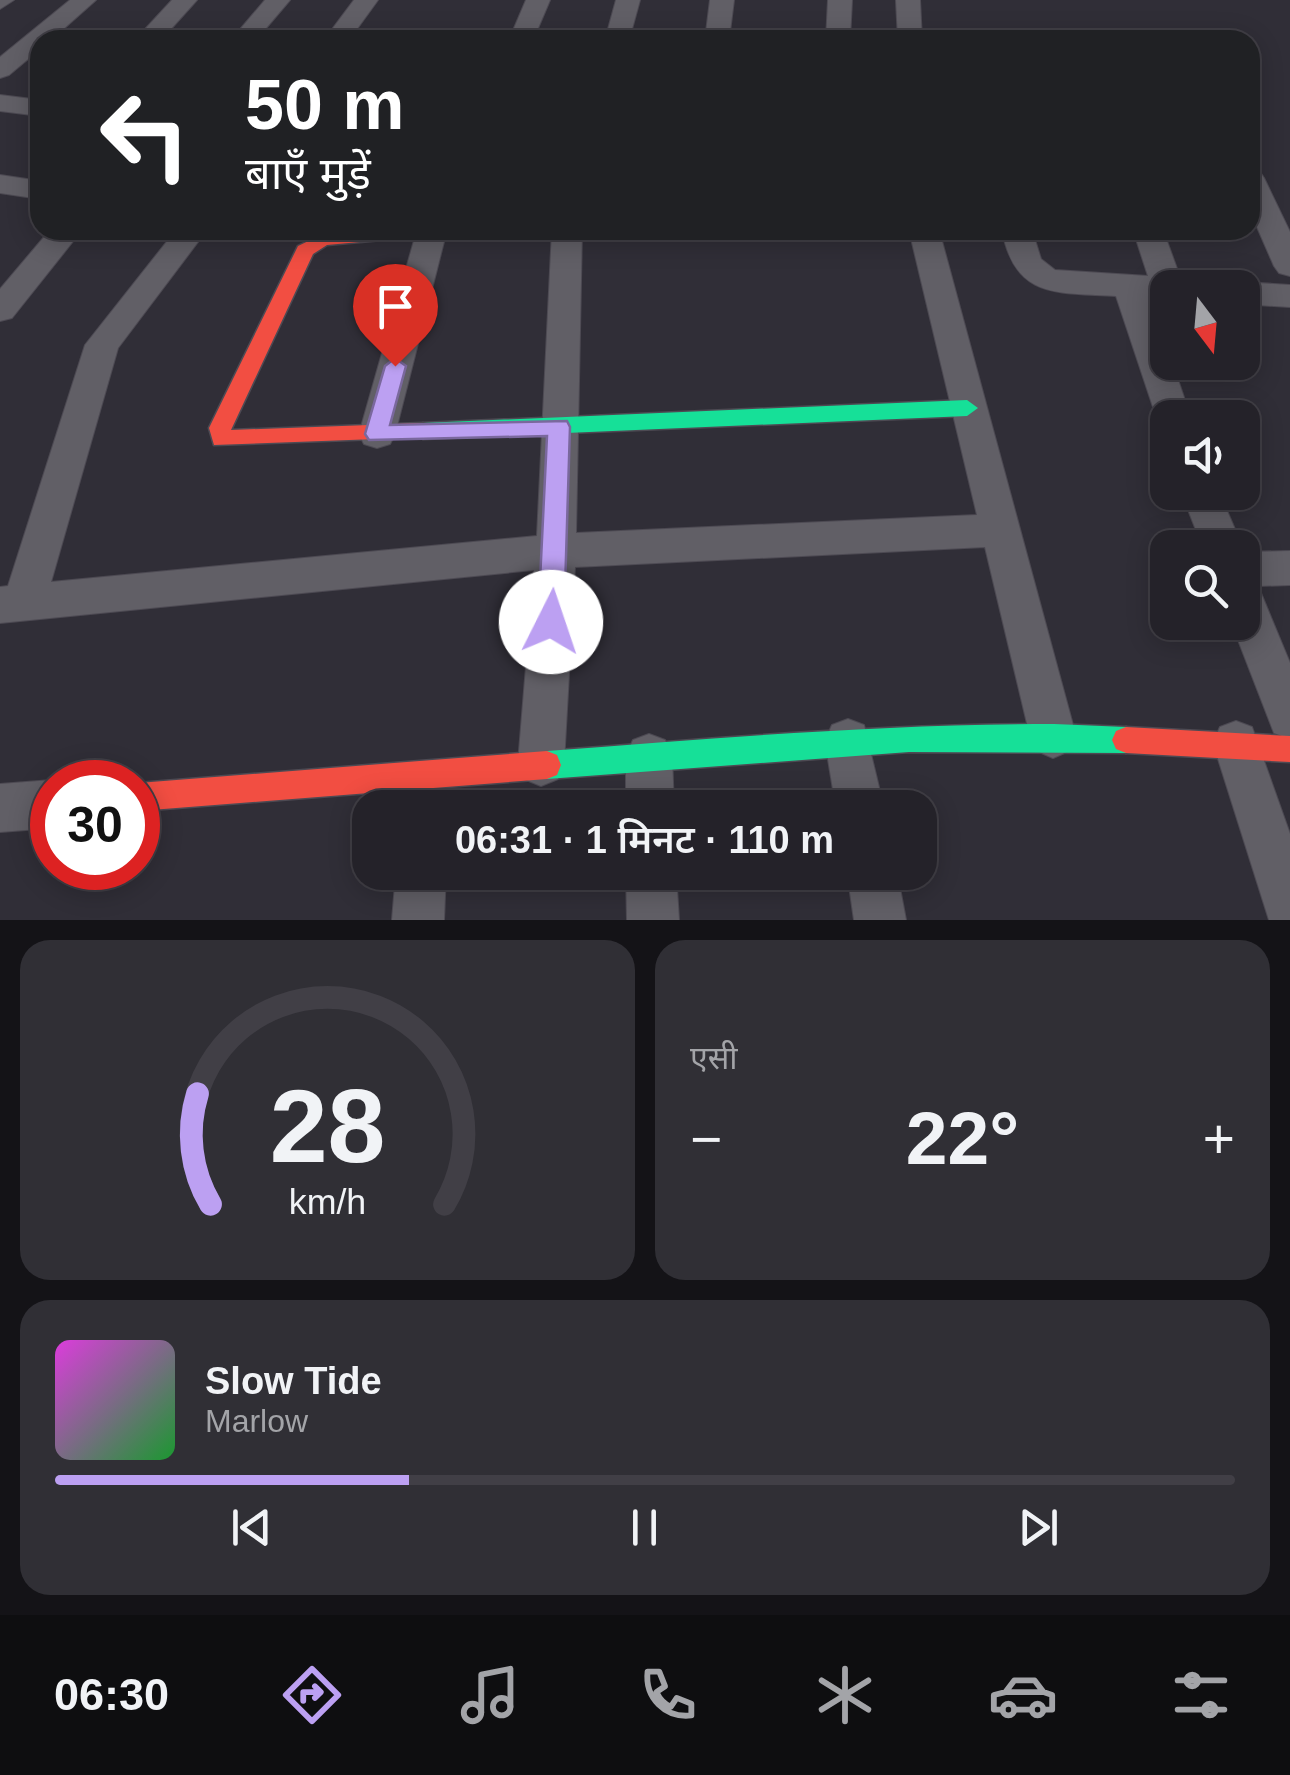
<!DOCTYPE html>
<html lang="hi">
<head>
<meta charset="utf-8">
<style>
  body { margin:0; font-family:Helvetica,"Noto Sans Devanagari",sans-serif; background:#302f35; color:#f1f3f6; height:100vh; display:flex; flex-direction:column; font-size:38px; white-space:nowrap }
  * { box-sizing:border-box; margin:0 }
  p { font-size:32px; color:#a3a4a8 }
  .icon { flex:none; width:55px; height:55px; fill:none; stroke:currentColor; stroke-width:2; stroke-linecap:round; stroke-linejoin:round }
  .map { position:relative; height:920px; overflow:hidden }
  .sheet { display:flex; flex-direction:column; gap:20px; padding:20px; background:#141317; flex:1 }
  .sheet>* { flex:none }
  .top-card { position:absolute; left:30px; top:30px; width:1230px; height:210px; border-radius:30px; box-shadow:0 5px 25px #0003,0 0 0 2px #413f46; background:#202124; color:#fff; overflow:hidden }
  .needle { width:65px; rotate:164deg }
  .controls { position:absolute; left:1150px; top:270px; display:grid; gap:20px }
  .controls a { display:grid; place-items:center; width:110px; height:110px; border-radius:20px; background:#242229; box-shadow:0 5px 25px #0003,0 0 0 2px #413f46; font-size:50px }
  .speed { position:absolute; left:30px; top:760px; display:flex; gap:20px; font-size:50px; font-weight:700; text-align:center }
  .speed>* { display:grid; place-content:center; width:130px; height:130px; border-radius:50%; background:#242229; box-shadow:0 5px 25px #0003,0 0 0 2px #413f46; line-height:1 }
  .speed .limit { border:15px solid #d22; background:#fff; color:#111 }
  .pin { position:absolute; display:grid; place-items:center; width:85px; height:85px; color:#fff; margin:-102px -42px; border-radius:50% 50% 50% 0; rotate:-45deg; box-shadow:0 0 10px #0007 }
  .pin .icon { rotate:45deg }
  .me { position:absolute; width:110px; margin:-55px; rotate:4deg; stroke-linejoin:round; filter:drop-shadow(0 0 8px #0008) }
  .turn { display:flex; align-items:center; gap:35px; height:210px; padding:0 50px; font-size:45px }
  .turn .icon { width:130px; height:130px; stroke-width:2.5 }
  .turn b { display:block; font-size:70px; line-height:85px }
  .big { font-size:75px; font-weight:600; line-height:1.1 }
  .sheet .card { flex:1; display:flex; flex-direction:column; justify-content:center; gap:15px; min-width:0; padding:0 35px; border-radius:30px; background:#302f35 }
  .sheet .dial { align-items:center; gap:0 }
  .dial svg { height:260px; overflow:visible; fill:none; stroke:#413f46; stroke-width:7; stroke-linecap:round; text-anchor:middle }
  .dial text { fill:#f1f3f6; stroke:none }
  .song { display:flex; align-items:center; gap:30px }
  .cover { width:120px; height:120px; border-radius:15px; background:linear-gradient(135deg,hsl(300 70% 55%),hsl(130 70% 35%)) }
  .played { height:10px; border-radius:5px; background:linear-gradient(90deg,#bca0f2 30%,#413f46 30%) }
  .keys { display:flex; justify-content:space-around; direction:ltr }
  .heat { display:flex; justify-content:space-between; align-items:center; font-size:55px; direction:ltr }
  .sheet .tiles { flex:1; display:grid; gap:20px; grid-template-columns:1fr 1fr }
  .card:last-child { grid-column:span 2 }
  .trip { position:absolute; left:352px; top:790px; width:585px; height:100px; border-radius:30px; background:#242229; box-shadow:0 5px 25px #0003,0 0 0 2px #413f46; font-weight:600; line-height:100px; text-align:center }
  .dock { display:flex; height:160px; justify-content:space-around; align-items:center; background:#0e0e10; color:#a3a4a8 }
  .dock .icon { width:70px; height:70px }
  .dock .active { color:#bca0f2 }
  .dock b { font-size:45px; color:#f1f3f6 }
  .map>svg:first-child { display:block }
</style>
</head>
<body>
<div class="map">
<svg width="1290" height="920" viewBox="0 0 1290 920">
  <rect width="100%" height="100%" fill="#302e37"/>
  <g fill="none" stroke-linecap="round" stroke-linejoin="round">
    <defs>
      <path id="street" d="M0,0h14l-14,9z
        M70,0h26l-45,40h-11v9l-31,26 -9,3v-21z
        M172,0h25l-36,40h-26z
        M265,0h25l-34,40h-25z
        M354,0h24l-29,40h-25z
        M526,0h24l-17,40h-24z
        M616,0h24l-11,40h-24z
        M710,0h24l-5,40h-24z
        M828,0h24l-2,40h-24z
        M896,0h24l2,40h-24z
        M0,95l40,5v16l-40,-5z
        M1250,169l10,3 4,6 26,54v44l-11,-3 -5,-7 -24,-55z
        M0,175l40,6v18l-40,-6z
        M50,230h32l-70,88 -12,3v-32z
        M176,230h31l-89,118 -67,234 486,-46 15,-306h30l-6,303 401,-18 -68,-285h30l137,506 -7,15 -16,7 -16,-7 -7,-15 -45,-189 -410,20 -11,196 -6,16 -17,7 -17,-7 -6,-16 16,-193 -534,53v-36l8,-1 77,-241z
        M417,230h30l-52,204 -5,10 -13,4 -13,-4 -5,-10z
        M1002,230h30l9,29 14,11 93,6 -15,-46h30l21,58h-16v11l-19,-1 19,52v12h4l19,56h-23v12l-8,-2 -44,-132c-58,-4 -101,4 -114,-66z
        M1242,282l48,3v22l-48,-3v-16h-13z
        M1181,492h38l24,56 -1,1 -39,-1z
        M1290,551v34l-32,1 32,77v76l-16,-6 -43,-111h11v-70z
        M848,719l16,6 20,83h-48l-11,-67 7,-16z
        M1236,721l16,6 38,107v86h-21l-56,-177 7,-16z
        M649,734l16,6 7,16 2,52h-48v-52l7,-16z
        M52,780l6,2h-6v46l-52,4v-48z
        M396,872h50l-2,48h-52z
        M626,872h50l3,48h-52z
        M847,872h50l9,48h-52z"/>
      <path id="fast" d="M967,400l11,8 -11,8 -544,23 -11,-8 11,-8z
        M1054,724l72,3 10,4 4,9 -4,9 -10,4 -217,-1 -362,27 -10,-4 -4,-10 4,-10 10,-4c169,-13 337,-27 507,-27z"/>
      <path id="jam" d="M365,230h69l-9,6 -98,9 -14,9 -82,176 192,-7 11,8 -3,6 -217,8 -5,-17 89,-182 25,-12z
        M1126,727l164,9v26l-164,-9 -10,-4 -4,-9 4,-9z
        M547,751l10,4 4,10 -4,10 -10,4 -409,32v-28z"/>
    </defs>
    <use href="#street" stroke="#4d4a53" stroke-width="2"/>
    <use href="#fast" stroke="#4d4a53" stroke-width="3"/>
    <use href="#jam" stroke="#4d4a53" stroke-width="3"/>
    <use href="#street" fill="#615f66" fill-rule="evenodd"/>
    <use href="#fast" fill="#16e098" fill-rule="evenodd"/>
    <use href="#jam" fill="#f24e42" fill-rule="evenodd"/>
  </g>
  <path fill="#bca0f2" stroke="#7a689d" stroke-width="2.5" d="M395,358l11,8 -16,59 177,-4 3,6 -6,195 -4,8 -9,3 -9,-3 -4,-8 9,-186 -178,4 -4,-6 20,-68z"/>
</svg>
<div class="controls">
<a><svg class="needle" viewBox="-14 -14 28 28"><path d="M0-13l5 13h-10z" fill="#e53935"/><path d="M0 13l5-13h-10z" fill="#a3a4a8"/></svg></a>
<a><svg class="icon" aria-label="sound" viewBox="0 0 24 24"><path d="M4 9h4l5-4v14l-5-4H4zM17 9q2 3 0 6"/></svg></a>
<a><svg class="icon" aria-label="search" viewBox="0 0 24 24"><circle cx="10" cy="10" r="6"/><path d="M15 15l6 6"/></svg></a>
</div>
<div class="speed"><div class="limit">30</div></div>
<div class="pin" style="left:395px;top:366px;background:#d93025"><svg class="icon" aria-label="arrive" viewBox="0 0 24 24"><path d="M6 21V4h12l-3 4 3 4H6"/></svg></div>
<svg class="me" style="left:551px;top:622px" viewBox="-20 -20 40 40"><circle r="19" fill="#fff"/><path d="M0-13L10 11 0 6-10 11z" fill="#bca0f2"/></svg>
<div class="trip">06:31 · 1 मिनट · 110 m</div>
<div class="top-card">
<div class="turn"><svg class="icon" aria-label="left" viewBox="0 0 24 24"><path d="M17 20v-9H6M10 6l-5 5 5 5"/></svg><div><b>50 m</b>बाएँ मुड़ें</div></div>
</div>
</div>
<section class="sheet">
<div class="tiles">
<div class="card dial"><svg viewBox="0 0 100 80">
<path d="M14 69A42 42 0 1 1 86 69"/>
<path d="M14 69A42 42 0 0 1 10 35" stroke="#bca0f2"/>
<text x="50" y="56" font-size="32" font-weight="700">28</text>
<text x="50" y="72" font-size="11">km/h</text>
</svg></div>
<div class="card"><p>एसी</p>
<div class="heat"><a>−</a><b class="big">22°</b><a>+</a></div>
</div>
<div class="card">
<div class="song"><i class="cover"></i><div><b>Slow Tide</b><p>Marlow</p></div></div>
<div class="played"></div>
<div class="keys"><svg class="icon" aria-label="previous" viewBox="0 0 24 24"><path d="M18 5L8 12l10 7zM5 5v14"/></svg><svg class="icon" aria-label="pause" viewBox="0 0 24 24"><path d="M8 5v14M16 5v14"/></svg><svg class="icon" aria-label="next" viewBox="0 0 24 24"><path d="M6 5l10 7-10 7zM19 5v14"/></svg></div>
</div>
</div>
</section>
<nav class="dock">
<b>06:30</b>
<svg class="icon active" aria-label="directions" viewBox="0 0 24 24"><path d="M12 3l9 9-9 9-9-9zM9 14v-3h6M13 9l2 2-2 2"/></svg>
<svg class="icon" aria-label="music" viewBox="0 0 24 24"><path d="M9 18V5l10-2v13"/><circle cx="6" cy="18" r="3"/><circle cx="16" cy="16" r="3"/></svg>
<svg class="icon" aria-label="phone" viewBox="0 0 24 24"><path d="M5 4h4l2 5-3 2q2 4 5 5l2-3 5 2v4C11 20 4 13 5 4z"/></svg>
<svg class="icon" aria-label="climate" viewBox="0 0 24 24"><path d="M12 3v18M4 7l16 10M4 17L20 7"/></svg>
<svg class="icon" aria-label="car" viewBox="0 0 24 24"><path d="M5 17H2v-5l4-1 3-4h7l3 4 3 1v5h-3M9 17h6M6 11h13"/><circle cx="7" cy="17" r="2"/><circle cx="17" cy="17" r="2"/></svg>
<svg class="icon" aria-label="filters" viewBox="0 0 24 24"><path d="M4 7h16M4 17h16"/><circle cx="9" cy="7" r="2"/><circle cx="15" cy="17" r="2"/></svg>
</nav>
</body>
</html>
